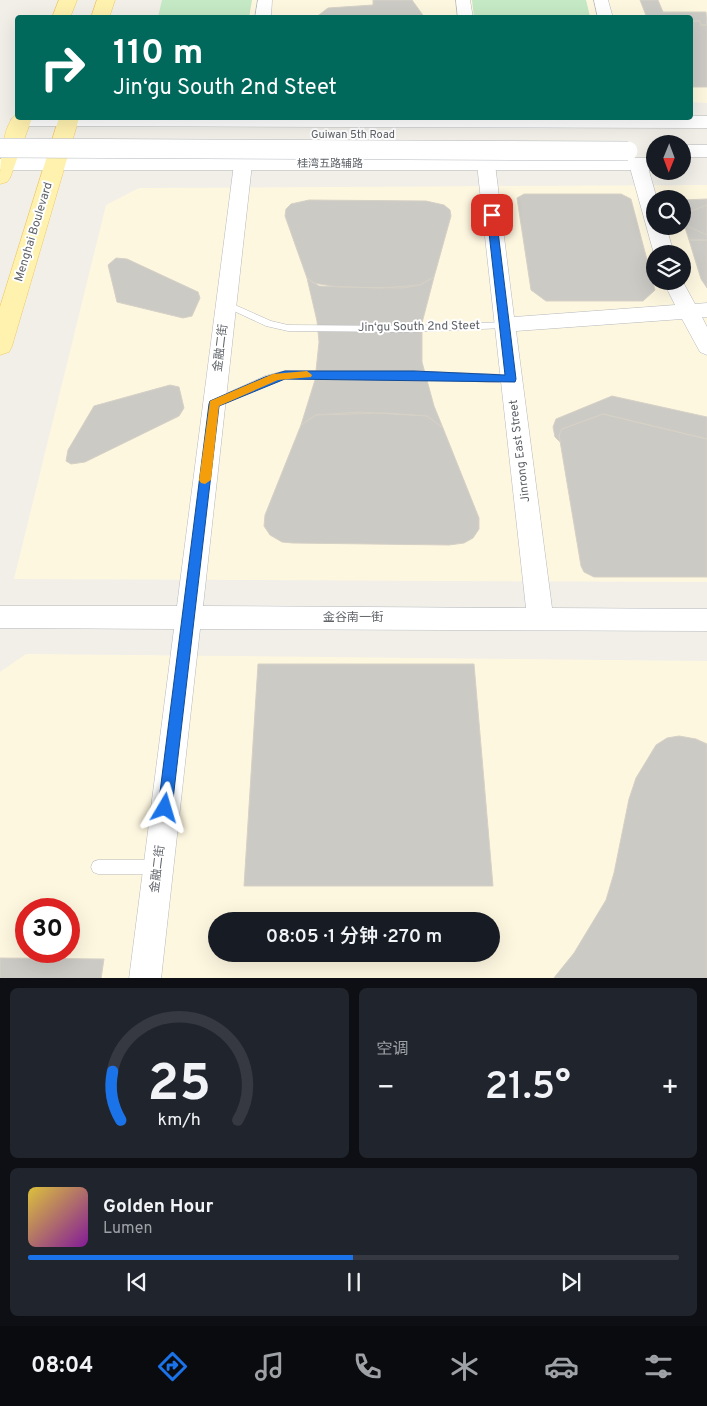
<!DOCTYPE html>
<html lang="zh">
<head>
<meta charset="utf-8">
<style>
  body { margin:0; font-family:Overpass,"Noto Sans SC",sans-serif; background:#20242c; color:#f1f3f6; height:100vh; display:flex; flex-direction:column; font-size:19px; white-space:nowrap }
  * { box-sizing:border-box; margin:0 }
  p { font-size:16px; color:#9ea1a6 }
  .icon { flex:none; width:28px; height:28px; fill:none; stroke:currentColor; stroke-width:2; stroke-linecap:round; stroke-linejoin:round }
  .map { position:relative; height:978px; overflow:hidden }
  .drawer { display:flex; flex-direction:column; gap:10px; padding:10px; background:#0d0f14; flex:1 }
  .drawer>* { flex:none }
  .top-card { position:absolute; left:15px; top:15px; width:678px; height:105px; border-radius:5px; box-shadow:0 5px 20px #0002; background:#00695c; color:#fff; overflow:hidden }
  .needle { width:32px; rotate:181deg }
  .fabs { position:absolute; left:646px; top:135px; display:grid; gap:10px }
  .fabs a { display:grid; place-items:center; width:45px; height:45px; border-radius:50%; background:#171b24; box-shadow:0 5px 20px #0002; font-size:25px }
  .speed { position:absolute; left:15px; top:898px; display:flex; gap:10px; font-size:25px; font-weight:700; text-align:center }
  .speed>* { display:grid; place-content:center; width:65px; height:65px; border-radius:50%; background:#171b24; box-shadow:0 5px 20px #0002; line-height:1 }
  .speed .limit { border:8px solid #d22; background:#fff; color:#111 }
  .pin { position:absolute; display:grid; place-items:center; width:42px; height:42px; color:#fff; margin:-21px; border-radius:10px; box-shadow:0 2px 8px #0006 }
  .me { position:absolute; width:55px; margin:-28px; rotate:7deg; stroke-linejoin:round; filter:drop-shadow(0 0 4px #0008) }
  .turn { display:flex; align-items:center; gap:18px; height:105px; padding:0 15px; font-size:22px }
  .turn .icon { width:65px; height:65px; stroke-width:2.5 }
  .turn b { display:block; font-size:35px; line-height:42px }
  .big { font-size:38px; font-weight:600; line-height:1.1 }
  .drawer .tile { flex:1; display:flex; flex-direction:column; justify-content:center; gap:8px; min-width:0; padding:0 18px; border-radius:8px; background:#20242c }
  .drawer .dial { align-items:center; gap:0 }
  .dial svg { height:130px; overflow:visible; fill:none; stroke:#363941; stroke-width:7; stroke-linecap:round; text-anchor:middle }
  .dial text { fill:#f1f3f6; stroke:none }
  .song { display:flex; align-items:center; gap:15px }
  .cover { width:60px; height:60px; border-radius:8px; background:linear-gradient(135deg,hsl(50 70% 55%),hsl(290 70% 35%)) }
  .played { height:5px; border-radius:2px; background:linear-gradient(90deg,#1a73e8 50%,#363941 50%) }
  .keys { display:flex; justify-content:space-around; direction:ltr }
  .heat { display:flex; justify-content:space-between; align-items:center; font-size:28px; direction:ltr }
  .drawer .tiles { flex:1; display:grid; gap:10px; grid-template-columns:1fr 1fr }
  .tile:last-child { grid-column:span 2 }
  .trip { position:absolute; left:208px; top:912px; width:292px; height:50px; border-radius:25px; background:#171b24; box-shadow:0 5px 20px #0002; font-weight:600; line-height:50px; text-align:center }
  .tabs { display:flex; height:80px; justify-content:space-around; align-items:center; background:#090b0e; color:#9ea1a6 }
  .tabs .icon { width:35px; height:35px }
  .tabs .active { color:#1a73e8 }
  .tabs b { font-size:22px; color:#f1f3f6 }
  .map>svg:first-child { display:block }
</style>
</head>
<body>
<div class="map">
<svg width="707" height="979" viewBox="0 0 707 979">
  <rect width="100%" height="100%" fill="#f1efe8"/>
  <path fill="#fef7e0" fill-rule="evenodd" d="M252,0h220l2,17 -225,1z
    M586,0h121v103l-17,-1v-84l-100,-1z
    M707,185v397l-693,-3 92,-374 33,-17zM655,199h27v27h-27zM655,254h27v27h-27z
    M26,654l681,7v317h-707v-306zM26,909h43v42h-43zM216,921h275v33h-275z"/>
  <path fill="#c5e8c5" d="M162,0h90l-3,17h-91z
    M472,0h114l4,17h-116z"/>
  <path fill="#cccac5" stroke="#d6d1c6" d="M373,0h39l13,18h-110l13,-10 45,-3z
    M640,0h18l5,12h43l1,13h-6l-1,-4h-10v-3h-43z
    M690,21h10l1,4h6v62h-17z
    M524,194h97l10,5 24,91 -12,11h-97l-15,-11 -14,-92z
    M707,199v41h-18l-7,-22v-18z
    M309,200l117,1 18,4 6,5 1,6 -17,61 -14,8 -17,3 -65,-1 -25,-4 -6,-5 -22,-62 1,-7 5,-5z
    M707,205v30l-18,-8 -7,-6v-5l4,-3z
    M689,240h18v48l-6,-9z
    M116,258l11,1 71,33 2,6 -8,18 -9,2 -66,-16 -9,-37z
    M434,277l-12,46v39l12,44 9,22 -16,-12 -42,-3 -69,2 -15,10 14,-45 4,-38 -2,-21 -10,-43 12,8 61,2 40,-3z
    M170,385l9,2 5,21 -5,8 -94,46 -14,2 -5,-3 2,-11 26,-44z
    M612,396l95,21v22l-104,-25 -41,15 -3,6 1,7 -5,-5 -2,-10 3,-8z
    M360,412l67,4 16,12 36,90v11l-6,9 -9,5 -15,2 -156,-2 -11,-1 -12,-7 -6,-9 1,-11 36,-90 15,-10z
    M603,414l104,25v138h-113l-10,-5 -3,-6 -22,-131 3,-6z
    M258,664h216l19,222h-249z
    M679,736l17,3 11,5v235h-154l21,-26 32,-53 8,-27 15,-74 7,-21 20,-33 11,-7z
    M0,958l104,1 -3,20h-101z"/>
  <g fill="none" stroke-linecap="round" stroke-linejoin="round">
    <defs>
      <path id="service" d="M226,301l45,20 17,4 120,1 97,-4 5,3 -5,3 -97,4 -120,-1 -22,-5 -43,-20 -2,-2 2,-2z
        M285,371h129l97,4 5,4 -5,4 -97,-4h-129l-13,3 -54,25h-8l-1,-3 1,-3 55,-25z
        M98,860h60l5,2 2,5 -2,5 -5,2h-60l-5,-2 -2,-5 2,-5z"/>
      <path id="minor" d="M258,0h14l-1,18h-16z
        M456,0h14l3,18h-15z
        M594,0h14l5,18h-15z
        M243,159l6,1 3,4 -49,442 323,2 -49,-444 3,-4h12l3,4 19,153 161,-12 -12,-24 19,-1 13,24 12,-1v14h-5l5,10v28l-7,-3 -18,-33 -166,12 36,277 155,1v22l-507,-2 -39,350h-32l45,-350 -174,-1v-22h177l57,-442 3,-4z
        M638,159l6,1 3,4 10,35h-2v27h11l8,28h-20l-25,-90 3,-4z"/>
      <path id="tertiary" d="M18,115v3l689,-2v12l-686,-2 -7,-2 -3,-4z
        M682,145h25v12h-25z
        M5,158h650v12h-650l-5,-1v-10z"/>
      <path id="primary" d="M59,0h18l-7,18h-18z
        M97,0h18l-6,18h-18z
        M18,113v5h14l-22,60 -3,4 -7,2c0,-17 1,-61 18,-71z
        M59,118h20l-67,228 -3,6 -9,3v-48z"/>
    </defs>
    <use href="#service" stroke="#b5b8bc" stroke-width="1"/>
    <use href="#minor" stroke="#b5b8bc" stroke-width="1"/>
    <use href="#tertiary" stroke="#b5b8bc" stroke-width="1"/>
    <use href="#primary" stroke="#f2c960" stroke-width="1"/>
    <use href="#service" fill="#fff" fill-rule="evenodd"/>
    <use href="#minor" fill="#fff" fill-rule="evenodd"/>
    <use href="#tertiary" fill="#fff" fill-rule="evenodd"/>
    <use href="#primary" fill="#fff2af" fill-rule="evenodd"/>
    <defs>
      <path id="tertiary-bridge" d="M0,148l628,3"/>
    </defs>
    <use href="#tertiary-bridge" stroke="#b5b8bc" stroke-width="20" stroke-linecap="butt"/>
    <use href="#tertiary-bridge" stroke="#fff" stroke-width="19"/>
  </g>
  <path fill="#1a73e8" stroke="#114b97" d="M492,212l4,3 20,164 -1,3 -230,-3 -66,27 -47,402 -2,5 -5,2 -5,-2 -2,-5 51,-404 1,-3 55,-24 20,-6h129l91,4 -18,-160z"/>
  <path fill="#f59e0b" d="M307,371l5,4 -1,2 -33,3 -59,26 -8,74 -6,4 -4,-1 -2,-3 11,-79 63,-27z"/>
  <g text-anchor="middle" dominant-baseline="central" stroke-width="4" stroke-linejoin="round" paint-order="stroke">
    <g font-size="11" fill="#5f6368" stroke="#fff">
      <text x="353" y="135">Guiwan 5th Road</text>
      <text x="330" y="164">桂湾五路辅路</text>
    </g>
    <g font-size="12" fill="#5f6368" stroke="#fff">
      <text transform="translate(34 232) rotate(-73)">Menghai Boulevard</text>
      <text transform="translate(419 327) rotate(-1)">Jin‘gu South 2nd Steet</text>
      <text transform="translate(221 348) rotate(-83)">金融二街</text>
      <text transform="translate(520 451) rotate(-97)">Jinrong East Street</text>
      <text x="353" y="618">金谷南一街</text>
      <text transform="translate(158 869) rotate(-83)">金融二街</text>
    </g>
  </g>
</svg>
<div class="fabs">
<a><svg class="needle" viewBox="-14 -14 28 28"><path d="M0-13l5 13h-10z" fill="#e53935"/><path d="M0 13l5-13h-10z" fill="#9ea1a6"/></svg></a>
<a><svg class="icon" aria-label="search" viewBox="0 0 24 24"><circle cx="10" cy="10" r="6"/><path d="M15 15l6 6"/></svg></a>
<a><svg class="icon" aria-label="layers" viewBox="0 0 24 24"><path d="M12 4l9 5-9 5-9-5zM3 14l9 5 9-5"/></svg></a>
</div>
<div class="speed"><div class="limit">30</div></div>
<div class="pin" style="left:492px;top:215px;background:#d93025"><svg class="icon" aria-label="arrive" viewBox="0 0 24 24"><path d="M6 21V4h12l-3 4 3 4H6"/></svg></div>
<svg class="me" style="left:165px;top:808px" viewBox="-20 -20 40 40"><path d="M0-17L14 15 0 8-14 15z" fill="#1a73e8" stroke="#fff" stroke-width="4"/></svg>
<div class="trip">08:05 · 1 分钟 · 270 m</div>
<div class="top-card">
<div class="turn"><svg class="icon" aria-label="right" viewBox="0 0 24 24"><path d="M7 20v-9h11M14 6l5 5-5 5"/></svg><div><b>110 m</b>Jin‘gu South 2nd Steet</div></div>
</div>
</div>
<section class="drawer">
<div class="tiles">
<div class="tile dial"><svg viewBox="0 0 100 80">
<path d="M14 69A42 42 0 1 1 86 69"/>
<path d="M14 69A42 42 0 0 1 9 39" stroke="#1a73e8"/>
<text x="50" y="56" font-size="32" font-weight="700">25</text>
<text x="50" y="72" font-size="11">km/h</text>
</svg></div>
<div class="tile"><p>空调</p>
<div class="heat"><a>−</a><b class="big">21.5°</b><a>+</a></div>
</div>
<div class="tile">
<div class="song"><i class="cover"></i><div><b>Golden Hour</b><p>Lumen</p></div></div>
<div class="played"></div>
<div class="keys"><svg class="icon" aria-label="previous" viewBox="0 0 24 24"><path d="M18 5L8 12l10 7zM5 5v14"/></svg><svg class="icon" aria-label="pause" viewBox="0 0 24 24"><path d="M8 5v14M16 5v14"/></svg><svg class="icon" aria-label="next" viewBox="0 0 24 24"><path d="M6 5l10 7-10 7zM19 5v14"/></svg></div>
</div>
</div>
</section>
<nav class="tabs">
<b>08:04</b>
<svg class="icon active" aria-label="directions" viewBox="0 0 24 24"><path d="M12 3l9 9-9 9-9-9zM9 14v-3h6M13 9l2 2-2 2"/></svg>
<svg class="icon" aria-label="music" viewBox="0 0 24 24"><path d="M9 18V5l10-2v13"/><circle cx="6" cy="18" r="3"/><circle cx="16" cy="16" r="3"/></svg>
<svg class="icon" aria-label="phone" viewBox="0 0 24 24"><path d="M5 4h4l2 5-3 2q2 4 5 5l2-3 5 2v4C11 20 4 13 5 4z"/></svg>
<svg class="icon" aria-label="climate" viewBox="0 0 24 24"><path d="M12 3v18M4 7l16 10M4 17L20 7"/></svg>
<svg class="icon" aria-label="car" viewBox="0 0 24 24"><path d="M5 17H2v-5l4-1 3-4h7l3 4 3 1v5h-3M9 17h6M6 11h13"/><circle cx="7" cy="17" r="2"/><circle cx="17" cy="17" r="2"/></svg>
<svg class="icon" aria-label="filters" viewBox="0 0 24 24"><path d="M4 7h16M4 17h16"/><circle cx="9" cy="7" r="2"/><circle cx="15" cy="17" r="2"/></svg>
</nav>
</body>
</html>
